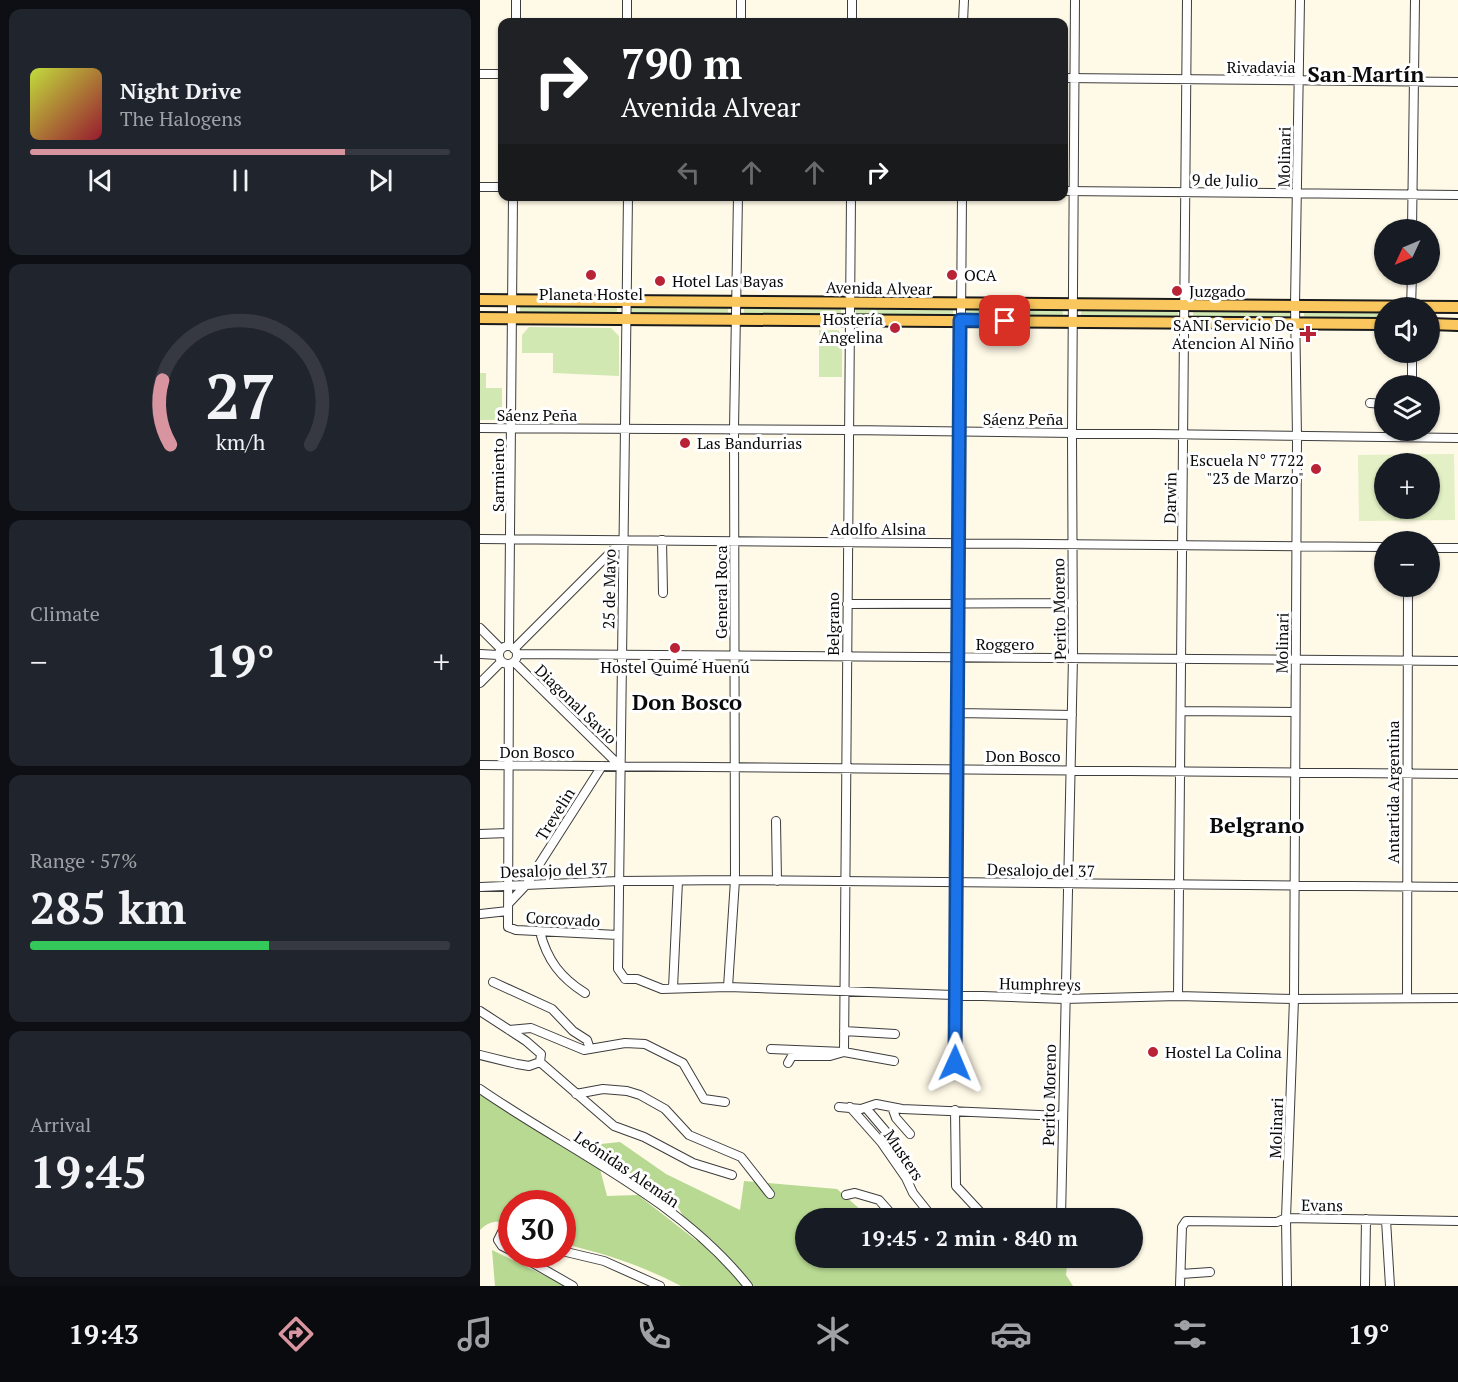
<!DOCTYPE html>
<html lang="en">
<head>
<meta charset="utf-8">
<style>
  body { margin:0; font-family:"PT Serif",serif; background:#20242c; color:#f1f3f6; height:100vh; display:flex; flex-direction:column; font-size:22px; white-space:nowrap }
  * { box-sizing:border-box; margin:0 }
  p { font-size:20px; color:#9ea1a6 }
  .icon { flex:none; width:33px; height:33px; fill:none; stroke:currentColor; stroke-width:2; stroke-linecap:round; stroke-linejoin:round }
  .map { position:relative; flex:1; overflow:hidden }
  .panel { display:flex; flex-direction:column; gap:9px; padding:9px; background:#0d0f14; width:480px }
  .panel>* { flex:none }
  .banner { position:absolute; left:18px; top:18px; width:570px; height:183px; border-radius:12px; box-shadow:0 2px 4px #0004; background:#202124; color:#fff; overflow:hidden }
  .needle { width:39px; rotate:226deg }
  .controls { position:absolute; left:894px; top:219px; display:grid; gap:12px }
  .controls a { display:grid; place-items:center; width:66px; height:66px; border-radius:50%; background:#171b24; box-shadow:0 2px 4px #0004; font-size:30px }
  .speed { position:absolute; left:18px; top:1190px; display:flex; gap:12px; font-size:30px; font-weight:700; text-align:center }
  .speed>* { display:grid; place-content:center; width:78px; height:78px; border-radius:50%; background:#171b24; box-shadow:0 2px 4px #0004; line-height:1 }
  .speed .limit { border:9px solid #d22; background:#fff; color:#111 }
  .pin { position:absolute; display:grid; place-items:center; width:51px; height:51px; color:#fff; margin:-26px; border-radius:12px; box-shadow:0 3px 9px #0006 }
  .me { position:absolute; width:66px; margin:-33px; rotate:1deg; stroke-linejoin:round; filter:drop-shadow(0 0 4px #0008) }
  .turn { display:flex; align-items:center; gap:21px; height:126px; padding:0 24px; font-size:27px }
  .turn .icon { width:78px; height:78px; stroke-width:2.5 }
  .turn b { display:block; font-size:42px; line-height:51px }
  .lanes { display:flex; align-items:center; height:57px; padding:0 24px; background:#0003; justify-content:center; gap:30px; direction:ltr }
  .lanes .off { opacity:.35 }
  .big { font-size:45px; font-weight:800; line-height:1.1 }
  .panel .card { flex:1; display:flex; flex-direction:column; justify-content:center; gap:9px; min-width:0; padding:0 21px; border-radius:12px; background:#20242c }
  .panel .dial { align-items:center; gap:0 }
  .dial svg { height:156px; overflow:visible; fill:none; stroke:#363941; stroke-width:7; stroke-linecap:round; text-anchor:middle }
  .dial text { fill:#f1f3f6; stroke:none }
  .song { display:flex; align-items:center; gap:18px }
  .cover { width:72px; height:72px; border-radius:9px; background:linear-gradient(135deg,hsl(70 70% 55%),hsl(350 70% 35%)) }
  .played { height:6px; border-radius:3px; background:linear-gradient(90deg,#d895a0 75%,#363941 75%) }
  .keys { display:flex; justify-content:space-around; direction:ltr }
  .heat { display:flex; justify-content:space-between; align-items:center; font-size:33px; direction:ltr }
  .charge { height:9px; border-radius:4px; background:linear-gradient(90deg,#34c759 57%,#363941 0) }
  .trip { position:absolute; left:315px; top:1208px; width:348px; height:60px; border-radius:30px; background:#171b24; box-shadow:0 2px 4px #0004; font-weight:800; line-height:60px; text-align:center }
  .tabs { display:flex; height:96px; justify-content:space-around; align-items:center; background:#090b0e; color:#9ea1a6 }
  .tabs .icon { width:42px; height:42px }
  .tabs .current { color:#d895a0 }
  .tabs b { font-size:27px; color:#f1f3f6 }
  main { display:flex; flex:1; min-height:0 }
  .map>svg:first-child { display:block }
</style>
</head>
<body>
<main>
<section class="panel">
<div class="card">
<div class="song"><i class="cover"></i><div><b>Night Drive</b><p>The Halogens</p></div></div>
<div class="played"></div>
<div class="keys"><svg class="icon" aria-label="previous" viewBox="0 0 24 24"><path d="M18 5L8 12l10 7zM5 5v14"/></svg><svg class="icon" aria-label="pause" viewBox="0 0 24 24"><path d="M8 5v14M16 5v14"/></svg><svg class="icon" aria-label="next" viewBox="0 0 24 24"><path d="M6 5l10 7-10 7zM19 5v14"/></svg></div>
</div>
<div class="card dial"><svg viewBox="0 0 100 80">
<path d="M14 69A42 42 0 1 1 86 69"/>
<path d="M14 69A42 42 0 0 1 10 36" stroke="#d895a0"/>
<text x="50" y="56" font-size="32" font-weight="700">27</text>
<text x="50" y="72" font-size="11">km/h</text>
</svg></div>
<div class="card"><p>Climate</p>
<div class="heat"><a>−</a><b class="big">19°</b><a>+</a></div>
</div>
<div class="card"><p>Range · 57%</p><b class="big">285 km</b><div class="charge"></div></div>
<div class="card"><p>Arrival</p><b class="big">19:45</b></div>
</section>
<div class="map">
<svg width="978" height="1286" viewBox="0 0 978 1286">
  <rect width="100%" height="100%" fill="#fff9e7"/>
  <path fill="#d2e8b2" d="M40,303l97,1v11l-97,-1z
    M151,304l97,1v10h-97z
    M264,305l97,1v10h-97z
    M376,306h97v11l-97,-1z
    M487,307h96v11l-96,-1z
    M601,307l97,1v11l-97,-1z
    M713,307l97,1v11l-97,-1z
    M824,309l80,1v10h-80z
    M49,327l82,1 8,8v40l-66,-3v-20h-31v-18z
    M339,330h19l4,5v42h-23z
    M0,373h6v15h16v32h-22z"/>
  <path fill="#b7d992" d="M0,1095l57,32 63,42 7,27 31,-1 59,46 -19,-34 -87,-62 29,-3 46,32 74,36 4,-29 93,8 33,29h-64v39h262l-2,18 7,11h-392c-38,-20 -77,-33 -118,-42l-1,-41h-50l-1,22c-12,-5 -21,-5 -31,5z
    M12,1250l74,36h-71z"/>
  <path fill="#e3efc4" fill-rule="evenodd" d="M974,454l1,66 -96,1 -1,-66zM904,464h46v44h-46z"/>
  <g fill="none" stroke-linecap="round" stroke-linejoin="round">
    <defs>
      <path id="minor" d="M36,22v-22
        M147,22v-22
        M261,22v-22
        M372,22v-22
        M483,22l1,-22
        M0,74h22
        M584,78l394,4
        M0,187h22
        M584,191l394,4
        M932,230l3,-230
        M931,308l1,-34
        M932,352v34
        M890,403l14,1
        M0,428l369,2 609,8
        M0,539l904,8
        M182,540l1,53
        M950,548h28
        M367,604l226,-1
        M0,628l21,21
        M19 655a9 9 0 1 1 18 0a9 9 0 1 1-18 0Z
        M29,646l4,-450
        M34,649l109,-109
        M0,654l18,1
        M37,654l941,7
        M34,662l106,104
        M29,664l-1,263 8,3 102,5
        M0,683l21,-21
        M701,711l113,1
        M477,713l115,2
        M0,765l978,9
        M296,821l1,60
        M0,834l28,-1
        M0,887l139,-6 116,-1 723,7
        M29,903l17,-18 76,-119
        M0,914l28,-3
        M60,932c7,28 21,46 45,61
        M145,979h12l25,10 66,-2 336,12 114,-3 116,3 164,-1
        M145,979l-7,-10 10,-773
        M13,982l59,27 21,22 14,9 3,9
        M248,987l7,-107 -1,-451 4,-233
        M193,988l5,-107
        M698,996l9,-996
        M927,998l1,-412
        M0,1011l46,30 15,13 -1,8 -11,4 -12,-2 -37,-9
        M29,1030l22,-2 53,22 41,-7 20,1 38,19 21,36 21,3
        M364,1031l51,3
        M291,1049l73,3 7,-856
        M60,1062l74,64 30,11 49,26 39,12
        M308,1063l4,-7h38l14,-4 50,9
        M475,1063l7,-867
        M0,1089c91,63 198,109 268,197
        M96,1094l27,-5 24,2 13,4 25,14 24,26 52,22 29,37
        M359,1107l22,2 15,-5 26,5 160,7
        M370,1107l31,35 25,36 7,15 20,25
        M412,1107l4,11 14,16
        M386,1108l28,33
        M475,1110l1,76 26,28 42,4
        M366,1195l9,-2 24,7 16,18
        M581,1218l12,-561 -1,-224 3,-433
        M906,1220l4,66
        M32,1233l-9,-3 -5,10 4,6 10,5
        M82,1251l42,10 56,25
        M37,1254l56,32
        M701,1274l29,-2
        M700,1286l2,-59 4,-6 91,1 9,-4 172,3
        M807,1286l-1,-68 8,-219 3,-561 -2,-133 5,-305
        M885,1286l1,-67"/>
      <path id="major" d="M0,300l978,7
        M0,318l904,6
        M950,324l28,1"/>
    </defs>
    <use href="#minor" stroke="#3d3d3d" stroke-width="10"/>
    <use href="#major" stroke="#1b1b1b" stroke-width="14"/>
    <use href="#minor" stroke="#fff" stroke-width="8"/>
    <use href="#major" stroke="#f9c75d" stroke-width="10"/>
  </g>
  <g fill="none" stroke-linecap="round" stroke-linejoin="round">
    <defs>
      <path id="route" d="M475,1063l5,-743 45,1"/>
    </defs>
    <use href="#route" stroke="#114b97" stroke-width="15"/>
    <use href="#route" stroke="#1a73e8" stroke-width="10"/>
  </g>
  <g fill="#b92336" stroke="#fff" stroke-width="2">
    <circle cx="111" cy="275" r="6"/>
    <circle cx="472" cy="275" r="6"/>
    <circle cx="180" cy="281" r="6"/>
    <circle cx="697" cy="291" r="6"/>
    <circle cx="415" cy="328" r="6"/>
    <path d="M825 325h6v6h6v6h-6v6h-6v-6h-6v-6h6z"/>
    <circle cx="205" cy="443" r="6"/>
    <circle cx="836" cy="469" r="6"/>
    <circle cx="195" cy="648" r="6"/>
    <circle cx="673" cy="1052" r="6"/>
  </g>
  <g text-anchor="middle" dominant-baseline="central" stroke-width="6" stroke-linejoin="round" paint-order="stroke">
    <g font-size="16" fill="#0a0a0a" stroke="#fff">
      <text x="781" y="67">Rivadavia</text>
      <text transform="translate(804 157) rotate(-89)">Molinari</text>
      <text transform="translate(745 180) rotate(1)">9 de Julio</text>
      <text transform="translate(399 288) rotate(1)">Avenida Alvear</text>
      <text x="57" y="415">Sáenz Peña</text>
      <text x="543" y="419">Sáenz Peña</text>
      <text transform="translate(18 475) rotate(-90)">Sarmiento</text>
      <text transform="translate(690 498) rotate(-89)">Darwin</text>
      <text x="398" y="529">Adolfo Alsina</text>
      <text transform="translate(129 589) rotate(-89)">25 de Mayo</text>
      <text transform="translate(241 592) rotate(-90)">General Roca</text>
      <text transform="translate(579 609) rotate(-91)">Perito Moreno</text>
      <text transform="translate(353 624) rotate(-90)">Belgrano</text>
      <text transform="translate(802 643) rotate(-89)">Molinari</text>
      <text x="525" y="644">Roggero</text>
      <text transform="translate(96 704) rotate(44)">Diagonal Savio</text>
      <text x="57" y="752">Don Bosco</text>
      <text x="543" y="756">Don Bosco</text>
      <text transform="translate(913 792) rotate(-90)">Antartida Argentina</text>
      <text transform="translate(75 814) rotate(-58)">Trevelin</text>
      <text transform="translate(74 870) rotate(-2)">Desalojo del 37</text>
      <text transform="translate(561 870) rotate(1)">Desalojo del 37</text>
      <text transform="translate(83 919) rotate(3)">Corcovado</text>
      <text transform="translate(560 984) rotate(1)">Humphreys</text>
      <text transform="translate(569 1095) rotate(-89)">Perito Moreno</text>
      <text transform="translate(796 1128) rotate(-88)">Molinari</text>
      <text transform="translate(424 1155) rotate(56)">Musters</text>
      <text transform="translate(147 1169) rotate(34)">Leónidas Alemán</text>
      <text transform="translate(842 1205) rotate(1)">Evans</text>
    </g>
    <g font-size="16" fill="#0a0a0a" stroke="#fff" text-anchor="start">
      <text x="484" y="275">OCA</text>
      <text x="192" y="281">Hotel Las Bayas</text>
      <text x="709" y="291">Juzgado</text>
      <text x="111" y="294" text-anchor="middle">Planeta Hostel</text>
      <text x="403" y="319" text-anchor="end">Hostería<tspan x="403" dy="18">Angelina</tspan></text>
      <text x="814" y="325" text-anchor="end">SANI Servicio De<tspan x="814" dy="18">Atencion Al Niño</tspan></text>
      <text x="217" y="443">Las Bandurrias</text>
      <text x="824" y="460" text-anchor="end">Escuela N° 7722<tspan x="824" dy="18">"23 de Marzo"</tspan></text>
      <text x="195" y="667" text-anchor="middle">Hostel Quimé Huenú</text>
      <text x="685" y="1052">Hostel La Colina</text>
    </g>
    <g font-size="22" font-weight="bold" fill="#0a0a0a" stroke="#fff">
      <text x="886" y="73">San Martín</text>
      <text x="207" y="701">Don Bosco</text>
      <text x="777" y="824">Belgrano</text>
    </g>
  </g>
</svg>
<div class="controls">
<a><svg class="needle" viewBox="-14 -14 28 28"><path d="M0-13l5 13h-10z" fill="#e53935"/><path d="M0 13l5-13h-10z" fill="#9ea1a6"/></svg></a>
<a><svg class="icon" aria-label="sound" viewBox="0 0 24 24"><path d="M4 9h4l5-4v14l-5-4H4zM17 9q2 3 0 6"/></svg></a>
<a><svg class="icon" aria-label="layers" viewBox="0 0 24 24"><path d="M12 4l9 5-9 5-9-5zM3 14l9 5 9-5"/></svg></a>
<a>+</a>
<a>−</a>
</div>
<div class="speed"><div class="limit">30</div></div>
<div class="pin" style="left:525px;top:321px;background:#d93025"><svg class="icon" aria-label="arrive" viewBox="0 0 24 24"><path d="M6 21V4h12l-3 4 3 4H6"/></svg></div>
<svg class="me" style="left:475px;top:1063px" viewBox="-20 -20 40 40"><path d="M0-17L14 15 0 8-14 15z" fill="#1a73e8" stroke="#fff" stroke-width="4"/></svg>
<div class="trip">19:45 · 2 min · 840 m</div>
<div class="banner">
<div class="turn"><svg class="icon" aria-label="right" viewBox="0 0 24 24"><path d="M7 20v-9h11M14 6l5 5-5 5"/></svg><div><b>790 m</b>Avenida Alvear</div></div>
<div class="lanes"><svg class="icon off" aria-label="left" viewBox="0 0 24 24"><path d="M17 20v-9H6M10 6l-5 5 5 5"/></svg><svg class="icon off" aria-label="ahead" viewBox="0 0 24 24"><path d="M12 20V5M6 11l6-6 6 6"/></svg><svg class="icon off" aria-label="ahead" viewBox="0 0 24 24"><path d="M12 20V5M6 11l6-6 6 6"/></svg><svg class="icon" aria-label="right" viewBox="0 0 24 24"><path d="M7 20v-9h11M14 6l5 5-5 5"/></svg></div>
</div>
</div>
</main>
<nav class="tabs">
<b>19:43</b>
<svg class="icon current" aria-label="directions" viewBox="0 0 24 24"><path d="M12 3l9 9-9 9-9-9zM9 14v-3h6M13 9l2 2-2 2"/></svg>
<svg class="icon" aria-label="music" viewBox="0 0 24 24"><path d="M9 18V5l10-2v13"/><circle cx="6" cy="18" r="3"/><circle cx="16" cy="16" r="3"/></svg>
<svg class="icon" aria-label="phone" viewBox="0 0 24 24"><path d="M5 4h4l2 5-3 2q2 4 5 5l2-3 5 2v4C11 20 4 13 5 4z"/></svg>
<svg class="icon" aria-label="climate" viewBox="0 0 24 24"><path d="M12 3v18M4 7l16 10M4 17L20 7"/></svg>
<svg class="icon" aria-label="car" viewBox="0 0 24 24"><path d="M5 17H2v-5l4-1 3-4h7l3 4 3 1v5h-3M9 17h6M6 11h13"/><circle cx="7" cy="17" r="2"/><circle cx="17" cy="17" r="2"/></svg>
<svg class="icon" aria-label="filters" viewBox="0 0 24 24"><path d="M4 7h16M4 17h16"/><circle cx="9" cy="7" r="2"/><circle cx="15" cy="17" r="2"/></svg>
<b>19°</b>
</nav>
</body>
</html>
